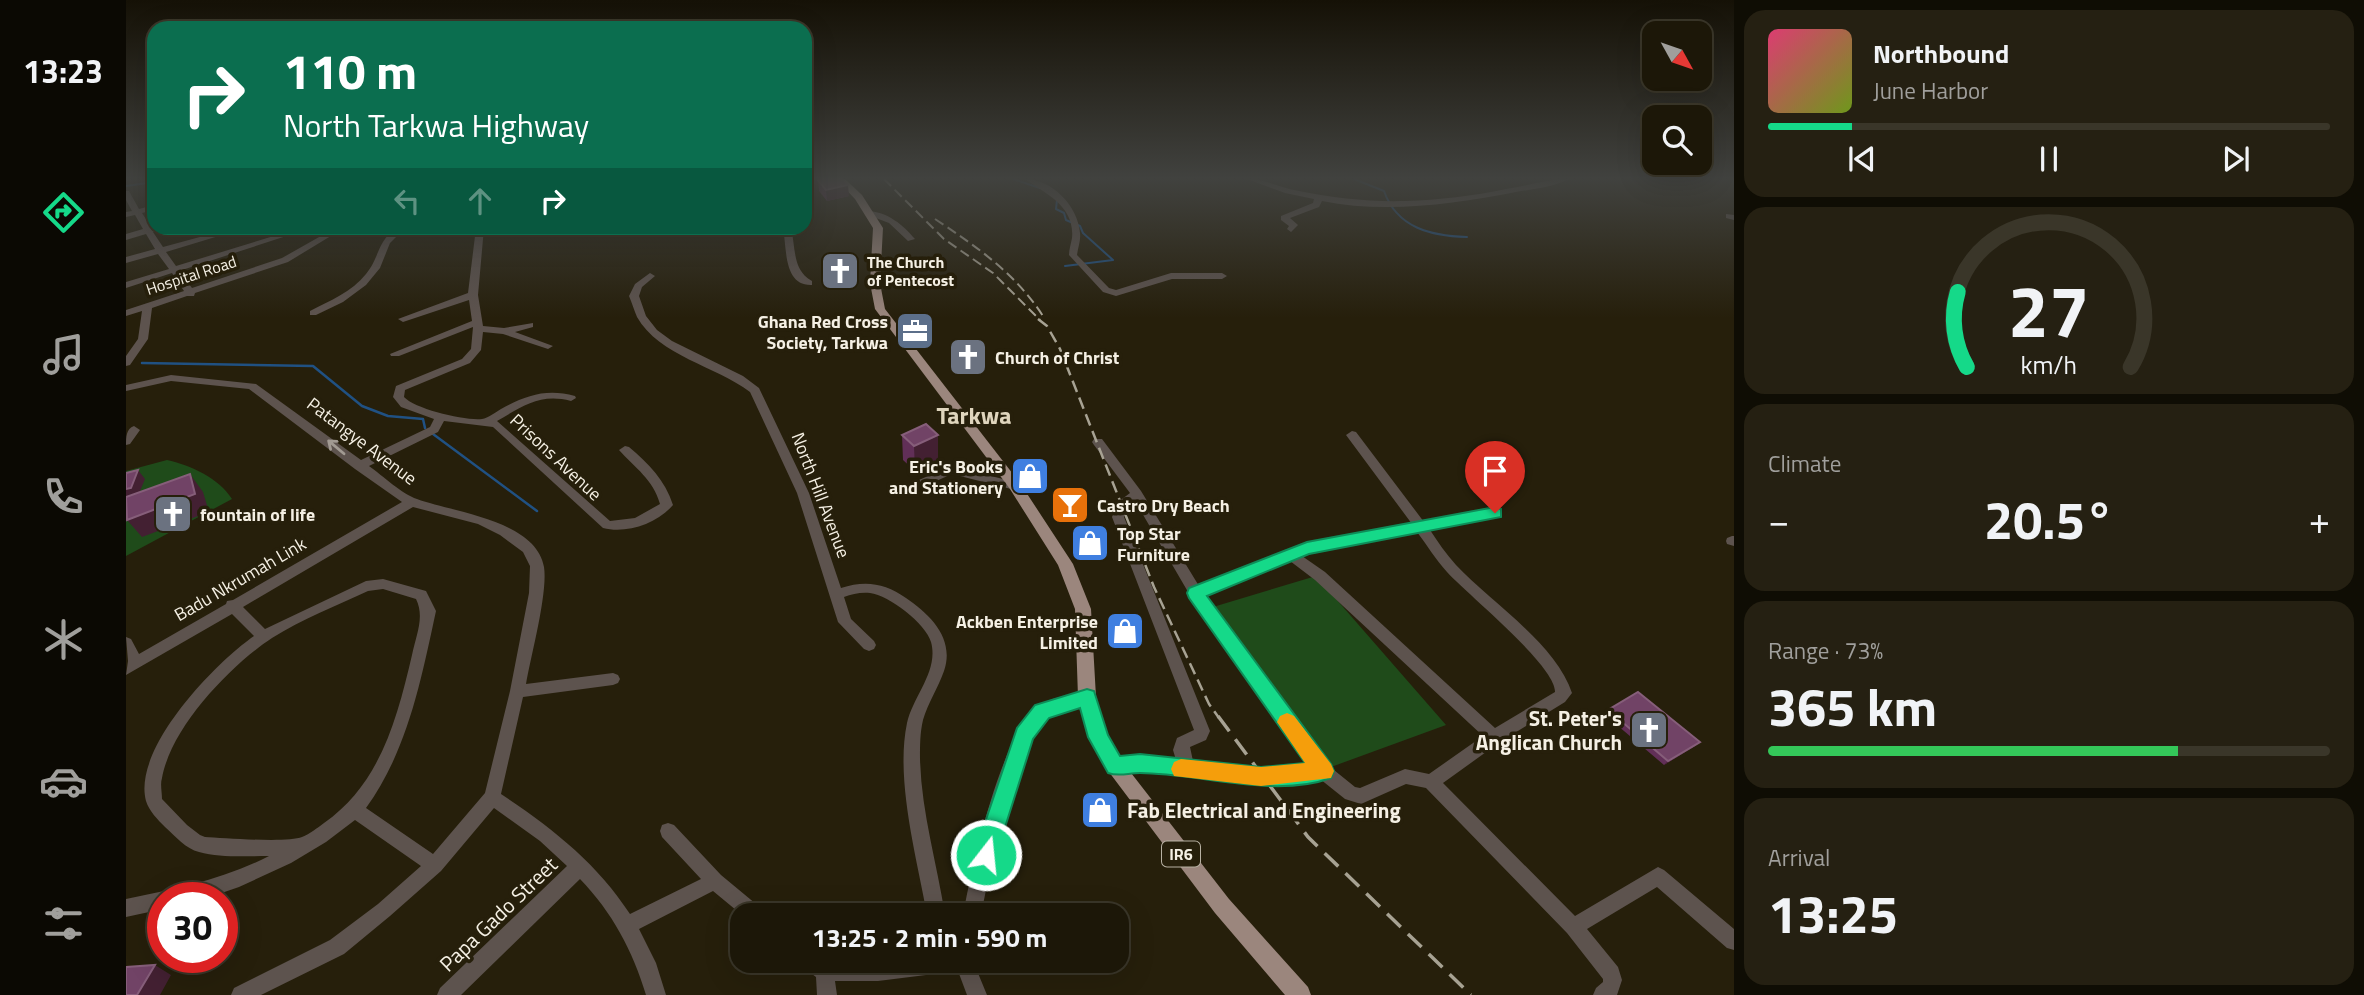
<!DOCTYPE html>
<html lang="en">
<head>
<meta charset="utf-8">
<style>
  body { margin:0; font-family:"Titillium Web",sans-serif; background:#252012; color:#f1f3f6; height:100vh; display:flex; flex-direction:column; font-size:26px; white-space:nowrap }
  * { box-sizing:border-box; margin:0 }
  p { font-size:23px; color:#a09f9c }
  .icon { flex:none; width:38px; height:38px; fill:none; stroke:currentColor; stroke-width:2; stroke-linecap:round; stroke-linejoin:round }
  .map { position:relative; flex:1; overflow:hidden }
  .panel { display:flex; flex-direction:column; gap:10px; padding:10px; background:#0f0d04; width:630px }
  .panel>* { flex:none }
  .top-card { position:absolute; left:21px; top:21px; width:665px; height:214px; border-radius:21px; box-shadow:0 7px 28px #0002,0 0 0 2px #3a3629; background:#0b6e4f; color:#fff; overflow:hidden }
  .needle { width:46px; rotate:130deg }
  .fabs { position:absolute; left:1516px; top:21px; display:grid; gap:14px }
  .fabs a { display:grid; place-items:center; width:70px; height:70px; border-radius:14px; background:#1c1708; box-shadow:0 7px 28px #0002,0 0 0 2px #3a3629; font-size:35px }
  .speed { position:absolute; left:21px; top:882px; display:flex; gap:14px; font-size:35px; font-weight:700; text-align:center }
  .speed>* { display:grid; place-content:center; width:91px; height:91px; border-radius:50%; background:#1c1708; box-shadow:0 7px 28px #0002,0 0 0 2px #3a3629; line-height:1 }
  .speed .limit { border:10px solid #d22; background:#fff; color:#111 }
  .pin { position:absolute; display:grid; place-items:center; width:60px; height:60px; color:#fff; margin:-72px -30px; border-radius:50% 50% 50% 0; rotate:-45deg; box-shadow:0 0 7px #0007 }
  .pin .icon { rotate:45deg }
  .me { position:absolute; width:77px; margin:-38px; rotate:16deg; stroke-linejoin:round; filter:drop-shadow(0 0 5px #0008) }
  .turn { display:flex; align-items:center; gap:24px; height:147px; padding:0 21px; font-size:32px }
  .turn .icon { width:91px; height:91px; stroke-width:2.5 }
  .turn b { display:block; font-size:49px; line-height:60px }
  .lanes { display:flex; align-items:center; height:66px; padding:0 21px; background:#0003; justify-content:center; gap:35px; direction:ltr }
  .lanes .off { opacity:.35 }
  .big { font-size:52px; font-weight:700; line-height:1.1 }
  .panel .card { flex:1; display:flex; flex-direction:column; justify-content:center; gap:10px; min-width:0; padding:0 24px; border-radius:21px; background:#252012 }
  .panel .dial { align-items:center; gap:0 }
  .dial svg { height:182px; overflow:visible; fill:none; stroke:#3a3629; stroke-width:7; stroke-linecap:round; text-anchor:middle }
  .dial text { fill:#f1f3f6; stroke:none }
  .song { display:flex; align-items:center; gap:21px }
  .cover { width:84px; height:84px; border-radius:10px; background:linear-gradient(135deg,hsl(340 70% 55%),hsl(80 70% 35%)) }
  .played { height:7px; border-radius:4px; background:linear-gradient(90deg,#15d989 15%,#3a3629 15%) }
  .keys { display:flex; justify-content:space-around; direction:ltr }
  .heat { display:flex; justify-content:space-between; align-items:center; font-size:38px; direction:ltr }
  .charge { height:10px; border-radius:5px; background:linear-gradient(90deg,#34c759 73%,#3a3629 0) }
  .trip { position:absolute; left:604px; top:903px; width:399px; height:70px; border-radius:21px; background:#1c1708; box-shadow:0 7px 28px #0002,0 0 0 2px #3a3629; font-weight:700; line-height:70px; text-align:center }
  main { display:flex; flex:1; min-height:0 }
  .tabs { display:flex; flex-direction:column; width:126px; justify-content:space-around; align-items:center; background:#0b0903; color:#a09f9c }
  .tabs .icon { width:49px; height:49px }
  .tabs .on { color:#15d989 }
  .tabs b { font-size:32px; color:#f1f3f6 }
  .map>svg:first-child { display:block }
</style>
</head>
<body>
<main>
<nav class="tabs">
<b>13:23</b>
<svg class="icon on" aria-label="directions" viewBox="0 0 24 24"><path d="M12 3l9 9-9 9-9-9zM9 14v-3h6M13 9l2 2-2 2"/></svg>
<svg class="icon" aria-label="music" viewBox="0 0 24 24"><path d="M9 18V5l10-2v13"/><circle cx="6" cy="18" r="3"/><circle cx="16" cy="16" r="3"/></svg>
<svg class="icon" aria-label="phone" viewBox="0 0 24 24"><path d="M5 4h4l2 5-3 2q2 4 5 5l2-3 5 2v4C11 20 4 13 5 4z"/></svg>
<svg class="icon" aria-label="climate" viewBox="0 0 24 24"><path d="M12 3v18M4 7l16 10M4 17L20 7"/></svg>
<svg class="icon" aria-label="car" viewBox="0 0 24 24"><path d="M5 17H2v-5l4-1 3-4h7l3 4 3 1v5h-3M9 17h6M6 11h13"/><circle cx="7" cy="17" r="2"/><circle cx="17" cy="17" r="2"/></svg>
<svg class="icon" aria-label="filters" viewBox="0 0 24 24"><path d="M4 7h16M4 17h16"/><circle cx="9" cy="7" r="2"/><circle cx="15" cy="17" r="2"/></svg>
</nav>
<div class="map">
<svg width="1608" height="995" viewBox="0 0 1608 995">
  <rect width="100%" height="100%" fill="#261f0b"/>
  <path fill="#1f4b1a" d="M41,460c23,5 52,18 65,39l-106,57v-85z
    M1190,576l130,149 -115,42 -118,-160z"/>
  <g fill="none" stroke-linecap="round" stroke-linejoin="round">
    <path stroke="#205183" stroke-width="2" d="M887,179l27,9
      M1228,179l30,12c13,37 47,45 83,46
      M0,186l28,-4
      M931,200l-1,9 8,4 2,7 14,6 3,7 30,27 -48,6"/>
    <path stroke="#205183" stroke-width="2.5" d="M16,363l171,3 49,40 26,10 35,3 2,9
      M307,434l104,77"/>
    <path fill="#5d534e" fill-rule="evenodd" d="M899,179c27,0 53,27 55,54 1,7 -2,14 -3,22l32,33 7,2 55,-17h51l5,3 -5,3h-50l-56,17 -13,-4 -34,-37c0,-6 2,-11 3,-17 3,-32 -26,-44 -47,-59z
      M1121,179c18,0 34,9 52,12 35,7 70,11 106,10 34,-1 68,-5 101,-12 21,-3 41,-10 63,-10 -15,8 -36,10 -53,13 -62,12 -131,22 -194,9l-3,6 -29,11 8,7 -7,7 -4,-3 2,-3 -8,-6v-4l32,-13 1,-4 -29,-6z
      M0,191h3l10,18 15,-4v5l-12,3 9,14 11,1 -9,4 10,15 70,-19h12l-79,24 10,14 124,-38h11l-132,43 13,17 90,-30 53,-30h9l-56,34 -93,31 -1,3h-7l-35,12 -4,31 -18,26 -4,1v-10l12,-17 4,-28 -16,5v-6l58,-19 -12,-18 -46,15v-6l43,-13 -11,-15 -32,9v-6l29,-8 -9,-15 -20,6v-6l17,-5 -8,-14 -9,2v-5l6,-1 -6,-11z
      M742,211c20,1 35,14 47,28l-7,2 -19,-18 -21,-8z
      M1600,214l8,1v5l-8,-2z
      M270,228h9l-15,15 -10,25 -14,17 -23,17 -27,13h-6v-4c19,-10 42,-19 56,-37 14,-17 10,-31 30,-46z
      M350,228h8l-6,67 5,31 21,2 29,-5v4l-18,5 38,14 -5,3 -45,-15 -20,-2 -2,18 -11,13 -65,27 -1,7c11,12 61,24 78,22 6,-1 14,-7 19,-10 25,-14 46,-21 74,-13l1,2 -5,3c-31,-8 -48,5 -74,20l113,100 25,-3 25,-14c-7,-25 -25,-36 -41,-54l6,-4 4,1c20,17 36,33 44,58 -16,19 -47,29 -70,23l-110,-101 -49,-6 -6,11 -69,34c14,10 33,28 48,33 35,13 119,21 127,68 4,26 -13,88 -18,117l87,-11 5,2 2,4 -2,4 -5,2 -90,12 -22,97c50,33 96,69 129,120l71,-35 -39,-42 -2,-6 2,-6 6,-2 6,2 47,50 41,34 3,6h-23l-29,-24 -74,38 17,34 10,32h-20c-13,-44 -34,-83 -66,-116l-119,116h-24l3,-7 127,-122 -27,-25 -46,-33 -53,63 -51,45 -46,38 -83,41h-30l3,-7 96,-48 48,-36 43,-38 -66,-46 -29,22 -35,21 -52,24 -32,11h-44v11l-37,8v-18c49,-10 99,-20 143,-43 -22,0 -48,2 -70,-4 -13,-3 -24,-16 -34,-25 -7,-7 -16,-16 -19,-26 -14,-52 69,-138 108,-165l-22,-22 -106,61 2,-14 -2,-24 5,2 8,15 87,-50 1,-3 6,-1 169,-98 -47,-33 -106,-80 -78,-8 -45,10v-6l45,-10 85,9 105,76 69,-33 4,-8 -33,-12 -8,-10 3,-11 66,-27 9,-10 2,-22 -74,29h-8l-1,-2 82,-33 -3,-21 -66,22 -5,-3 70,-26zM287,507l65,17 22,11 23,17 7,14 -1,27 -19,98 -25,102 -52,61 -67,-46c42,-58 55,-128 70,-197l-10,-20 -43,-12 -17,2 -101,48 -22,-22zM257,589l33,10c9,18 0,36 -4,56 -15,64 -32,129 -88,168 -7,5 -14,11 -22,14 -14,6 -79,1 -97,0l-5,-2 -13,-10 -25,-26c0,-7 -2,-15 0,-21 9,-51 69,-113 110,-140 30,-19 64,-32 96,-47z
      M657,228h8c5,20 1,42 21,53v4c-29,1 -25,-37 -29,-57z
      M524,273l5,3 -13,11 -3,9 7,20 11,14 15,11 71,35 16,12 50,105 32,95c24,-8 44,-5 65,10 25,17 49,41 38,73 -6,17 -16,32 -21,49 -3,13 -3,25 -3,38 1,53 17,105 25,157h-18c-10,-57 -32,-135 -20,-192 6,-27 32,-52 24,-81 -5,-18 -42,-47 -61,-49 -9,-1 -18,1 -26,4l7,22 23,22 2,4 -2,4 -5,2 -5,-2 -26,-27 -41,-129 -47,-101c-34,-26 -91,-36 -113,-75 -3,-7 -5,-14 -8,-21l6,-12z
      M8,426l6,4 -10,14 -4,1c0,-8 0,-16 8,-19z
      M1226,431l4,1 68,90 71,-13 4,1 2,3 -6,4 -65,13c8,12 16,24 26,35 35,37 100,79 116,128l-7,9 -65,40 -57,41 132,133 83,-49 6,3 70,59v21l-7,-2 -70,-61 -70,42 31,38 4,13 -5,15h-24l3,-7 7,-6v-3l-36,-46 -141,-145 -20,-4 -45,20 -16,-5 -25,-20 -59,4 -69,-7 -4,1 -6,-2 -42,-5 -25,3 -6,-2 -2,-5 2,-5c22,-8 45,-4 67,-1l-3,-10 4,-12 17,-8 -82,-213 6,-15 12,-9 -36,-48 -2,-3 2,-3h8l39,52 58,95 84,-33 1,-3 9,-1 14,-5 105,-20 -66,-89zM1009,501l56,96 118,168 -48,4 -68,-8 -3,-14 16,-7 4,-9 -86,-214 3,-10zM1291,532c10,13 19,28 30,40 21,23 109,94 108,120l-60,36 -170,-156 -23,-16zM1164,561l25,19 168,156 -54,38 -24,-5 -45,19 -5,-1 -26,-21 -124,-171z
      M825,466l68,17 2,3 -6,4 -63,-16 -36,16 -6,-4 2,-3z
      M1606,536h2v10l-7,-2 -1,-3 1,-3z
      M961,691l5,1 3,5 -3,5c-14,5 -34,5 -45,15 -35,33 -56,150 -66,198h-18c9,-49 37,-175 73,-207 13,-11 35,-13 51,-17z
      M676,961h24l2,2 145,-2 14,34h-20l-9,-24 -80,10h-43l2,14h-20l-1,-18 -12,-9z"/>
    <path fill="#9b867d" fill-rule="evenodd" d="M710,179h9l17,16 21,33 -3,55 5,26 135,174 53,81 18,45 5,88 11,38 14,25 108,139 79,88 3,8h-26l-70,-82 -106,-141 -19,-35 -12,-40 -3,-88 -17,-44 -48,-76 -135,-180 -5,-26 3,-55 -18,-29z"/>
    <path stroke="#a7a293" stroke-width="2" stroke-dasharray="10 5" stroke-linecap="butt" d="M758,179l60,60 49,34 47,47
      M809,219c42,28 80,54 108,97"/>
    <path stroke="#a7a293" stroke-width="2.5" stroke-dasharray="12 6" stroke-linecap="butt" d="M912,319l9,7 13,23 94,238 55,117 10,14"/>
    <path stroke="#a7a293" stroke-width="3.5" stroke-dasharray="19 10" stroke-linecap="butt" d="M1092,716l90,121 163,158"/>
  </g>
  <path fill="#612f57" d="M692,180l31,16 -22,5 -8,-10z
    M776,435l36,25 -23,11 -12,-11z
    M1482,710l92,32 -5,4 -31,19 -60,-51z"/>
  <path fill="#432032" d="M722,185l1,11 -22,5 -1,-11z
    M812,435v25l-23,11 -1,-25z
    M12,470l7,9 -7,17 -12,3v-10z
    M64,474l13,18 6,20 -67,25 -15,-17z
    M1574,742l-5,4 -31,19 4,-4z
    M29,965l16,10 -11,20h-23z"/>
  <path fill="#714366" stroke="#865e7a" stroke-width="2" d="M695,179h21l6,6 -22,5 -8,-10z
    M800,424l12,11 -24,11 -12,-11z
    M12,470l-7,18 -5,1v-16z
    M64,474l5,20 -68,26 -1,-23z
    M1512,692l62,50 -32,19 -60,-51z
    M29,965l-18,30h-11v-28z"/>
  <defs><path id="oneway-shaft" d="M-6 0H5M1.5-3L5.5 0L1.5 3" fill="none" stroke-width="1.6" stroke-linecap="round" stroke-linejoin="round" transform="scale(1.75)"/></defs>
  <use stroke="#a19a92" href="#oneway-shaft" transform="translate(210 447) rotate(-140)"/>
  <linearGradient id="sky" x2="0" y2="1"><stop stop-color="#151106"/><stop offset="0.56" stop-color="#41423f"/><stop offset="1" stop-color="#41423f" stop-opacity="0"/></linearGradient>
  <rect width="1608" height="318" fill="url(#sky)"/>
  <path fill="#15d989" stroke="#0e8d59" stroke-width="2" d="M1369,507l6,2v8l-192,37 -102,42 124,168 3,7 -3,7c-57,21 -133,-5 -191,-5 -12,0 -21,4 -32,0l-20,-36 -8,-29 -31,10 -16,21 -39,123 -8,4 -8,-4 -4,-7 43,-127 18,-23 52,-16 7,2 14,44 12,21 20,-2 121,13 44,-4 -116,-165 -2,-5 2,-5 118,-46z"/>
  <path fill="#f59e0b" d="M1161,713l7,3 37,48 3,7 -3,7 -70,8 -87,-10 -3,-7 3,-7 7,-3 80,8 44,-4 -28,-41 3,-6z"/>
  <defs>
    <symbol id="church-square" viewBox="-11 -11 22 22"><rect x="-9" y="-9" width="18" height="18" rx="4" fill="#6b7280" stroke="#261f0b"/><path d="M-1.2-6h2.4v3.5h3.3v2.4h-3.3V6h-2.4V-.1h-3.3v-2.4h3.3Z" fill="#fff"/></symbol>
    <symbol id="office-square" viewBox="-11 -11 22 22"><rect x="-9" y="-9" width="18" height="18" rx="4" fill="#5c6f8a" stroke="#261f0b"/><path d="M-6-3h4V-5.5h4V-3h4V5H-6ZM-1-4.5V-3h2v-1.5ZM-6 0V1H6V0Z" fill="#fff"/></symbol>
    <symbol id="shop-square" viewBox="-11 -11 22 22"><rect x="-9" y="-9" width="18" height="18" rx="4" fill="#3f7fe0" stroke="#261f0b"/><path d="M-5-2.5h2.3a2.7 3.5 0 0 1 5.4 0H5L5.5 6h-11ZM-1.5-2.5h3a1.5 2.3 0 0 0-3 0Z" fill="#fff"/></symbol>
    <symbol id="bar-square" viewBox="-11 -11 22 22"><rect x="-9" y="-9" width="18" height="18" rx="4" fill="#e8710a" stroke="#261f0b"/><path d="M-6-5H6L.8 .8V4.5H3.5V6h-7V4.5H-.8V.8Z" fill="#fff"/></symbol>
  </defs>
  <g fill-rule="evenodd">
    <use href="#church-square" x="692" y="249" width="44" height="44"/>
    <use href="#office-square" x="767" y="309" width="44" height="44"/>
    <use href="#church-square" x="820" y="335" width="44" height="44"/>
    <use href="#shop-square" x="882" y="454" width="44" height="44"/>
    <use href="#bar-square" x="922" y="483" width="44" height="44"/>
    <use href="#church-square" x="25" y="492" width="44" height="44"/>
    <use href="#shop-square" x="942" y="521" width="44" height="44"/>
    <use href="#shop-square" x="977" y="609" width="44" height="44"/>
    <use href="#church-square" x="1501" y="708" width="44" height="44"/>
    <use href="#shop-square" x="952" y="788" width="44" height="44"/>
  </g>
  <g text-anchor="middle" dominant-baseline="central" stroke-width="7" stroke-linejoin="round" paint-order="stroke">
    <g font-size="16" font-weight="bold" fill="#f5f0e4" stroke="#261f0b" text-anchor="start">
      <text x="741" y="262">The Church<tspan x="741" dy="18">of Pentecost</tspan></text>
    </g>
    <g font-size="16" fill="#f5f0e4" stroke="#261f0b">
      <text transform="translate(65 275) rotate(-18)">Hospital Road</text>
    </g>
    <rect fill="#261f0b" stroke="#b7b1a3" stroke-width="2" x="1036" y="841.5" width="38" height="25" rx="5"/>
    <g font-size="16" font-weight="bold" fill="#f5f0e4">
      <text x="1055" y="854">IR6</text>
    </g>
    <g font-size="18" font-weight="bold" fill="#f5f0e4" stroke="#261f0b" text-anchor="start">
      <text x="762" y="321" text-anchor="end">Ghana Red Cross<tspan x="762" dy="21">Society, Tarkwa</tspan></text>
      <text x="869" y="357">Church of Christ</text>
      <text x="877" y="466" text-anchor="end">Eric's Books<tspan x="877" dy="21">and Stationery</tspan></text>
      <text x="971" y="505">Castro Dry Beach</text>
      <text x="74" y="514">fountain of life</text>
      <text x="991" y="533">Top Star<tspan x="991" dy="21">Furniture</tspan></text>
      <text x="972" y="621" text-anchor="end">Ackben Enterprise<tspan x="972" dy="21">Limited</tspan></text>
    </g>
    <g font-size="18" fill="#f5f0e4" stroke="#261f0b">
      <text transform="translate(236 441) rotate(37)">Patangye Avenue</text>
      <text transform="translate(430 457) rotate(43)">Prisons Avenue</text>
      <text transform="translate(695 495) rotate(69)">North Hill Avenue</text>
      <text transform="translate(114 579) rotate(-30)">Badu Nkrumah Link</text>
    </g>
    <g font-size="21" font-weight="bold" fill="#f5f0e4" stroke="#261f0b" text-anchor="end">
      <text x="1496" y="718">St. Peter's<tspan x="1496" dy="24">Anglican Church</tspan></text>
      <text x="1001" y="810" text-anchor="start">Fab Electrical and Engineering</text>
    </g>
    <g font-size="21" fill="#f5f0e4" stroke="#261f0b">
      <text transform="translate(372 914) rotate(-44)">Papa Gado Street</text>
    </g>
    <g font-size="24" font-weight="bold" fill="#dfd5bd" stroke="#261f0b">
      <text x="848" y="415">Tarkwa</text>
    </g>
  </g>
</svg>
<div class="fabs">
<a><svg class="needle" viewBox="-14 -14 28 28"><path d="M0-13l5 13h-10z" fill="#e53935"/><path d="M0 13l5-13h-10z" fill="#a09f9c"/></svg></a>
<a><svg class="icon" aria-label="search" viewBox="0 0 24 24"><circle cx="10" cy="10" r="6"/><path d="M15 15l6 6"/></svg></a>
</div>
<div class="speed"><div class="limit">30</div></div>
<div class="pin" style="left:1369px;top:513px;background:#d93025"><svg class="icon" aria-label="arrive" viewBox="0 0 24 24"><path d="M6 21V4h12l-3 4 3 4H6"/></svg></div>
<svg class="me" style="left:860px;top:855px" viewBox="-20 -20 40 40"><circle r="17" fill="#15d989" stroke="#fff" stroke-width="3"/><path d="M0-11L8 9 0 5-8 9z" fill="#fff"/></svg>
<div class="trip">13:25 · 2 min · 590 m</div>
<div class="top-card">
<div class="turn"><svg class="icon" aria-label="right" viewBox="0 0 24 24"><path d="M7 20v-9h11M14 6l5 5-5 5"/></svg><div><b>110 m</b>North Tarkwa Highway</div></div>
<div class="lanes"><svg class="icon off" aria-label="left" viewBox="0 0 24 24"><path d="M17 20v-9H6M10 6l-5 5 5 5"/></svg><svg class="icon off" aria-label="ahead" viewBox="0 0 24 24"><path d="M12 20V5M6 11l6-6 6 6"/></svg><svg class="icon" aria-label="right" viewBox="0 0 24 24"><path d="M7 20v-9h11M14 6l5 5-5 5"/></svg></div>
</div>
</div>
<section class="panel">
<div class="card">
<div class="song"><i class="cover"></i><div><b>Northbound</b><p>June Harbor</p></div></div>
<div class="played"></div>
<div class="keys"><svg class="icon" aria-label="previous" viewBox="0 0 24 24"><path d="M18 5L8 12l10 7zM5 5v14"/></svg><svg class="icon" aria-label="pause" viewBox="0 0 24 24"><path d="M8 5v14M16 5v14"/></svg><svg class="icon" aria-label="next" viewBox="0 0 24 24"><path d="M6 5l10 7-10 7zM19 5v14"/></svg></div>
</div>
<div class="card dial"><svg viewBox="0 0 100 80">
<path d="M14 69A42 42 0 1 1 86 69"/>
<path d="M14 69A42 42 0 0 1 10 36" stroke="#15d989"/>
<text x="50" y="56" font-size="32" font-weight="700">27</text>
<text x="50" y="72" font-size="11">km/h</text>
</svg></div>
<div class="card"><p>Climate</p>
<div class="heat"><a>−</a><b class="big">20.5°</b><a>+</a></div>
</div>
<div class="card"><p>Range · 73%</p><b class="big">365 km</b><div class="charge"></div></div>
<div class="card"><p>Arrival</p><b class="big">13:25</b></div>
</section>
</main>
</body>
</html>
